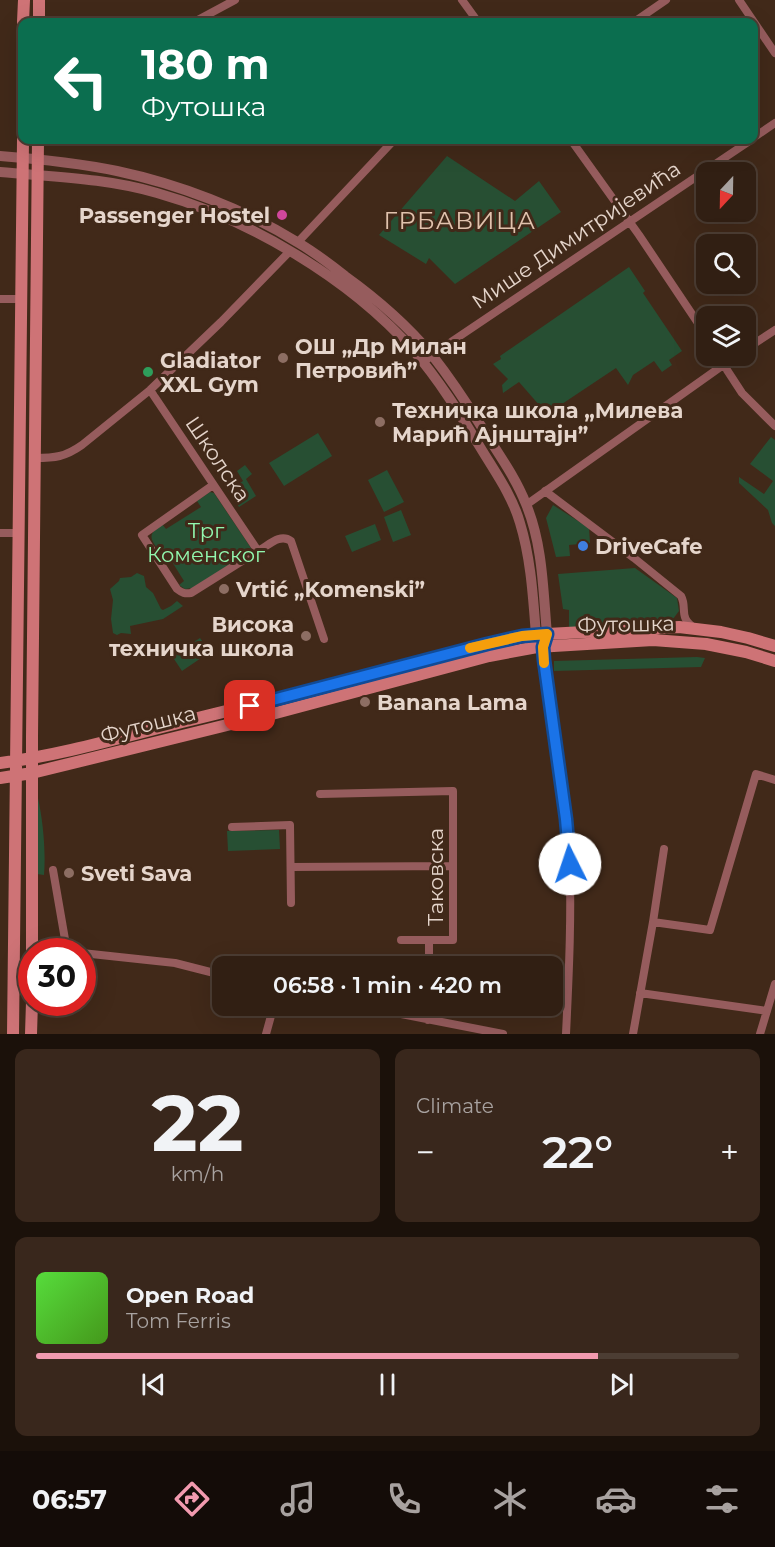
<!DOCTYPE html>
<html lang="en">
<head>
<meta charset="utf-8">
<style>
  body { margin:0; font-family:Montserrat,sans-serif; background:#39271c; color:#f1f3f6; height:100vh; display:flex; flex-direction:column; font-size:22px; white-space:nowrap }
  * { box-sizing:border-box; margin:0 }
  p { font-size:20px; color:#a8a2a0 }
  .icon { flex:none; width:33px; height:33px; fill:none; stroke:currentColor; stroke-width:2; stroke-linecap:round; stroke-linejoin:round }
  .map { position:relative; height:1034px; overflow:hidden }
  .drawer { display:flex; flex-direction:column; gap:15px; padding:15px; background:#1b110a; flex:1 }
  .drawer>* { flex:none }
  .hud { position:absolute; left:18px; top:18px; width:740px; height:126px; border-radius:12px; box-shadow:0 6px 24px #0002,0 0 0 2px #4c3d33; background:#0b6e4f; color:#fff; overflow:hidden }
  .needle { width:39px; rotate:202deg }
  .fabs { position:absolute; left:696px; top:162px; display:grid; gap:12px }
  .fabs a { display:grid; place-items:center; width:60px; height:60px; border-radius:12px; background:#311f13; box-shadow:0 6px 24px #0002,0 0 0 2px #4c3d33; font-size:30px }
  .speed { position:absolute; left:18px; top:938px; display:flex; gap:12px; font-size:30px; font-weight:700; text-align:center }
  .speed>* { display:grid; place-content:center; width:78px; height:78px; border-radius:50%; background:#311f13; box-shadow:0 6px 24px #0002,0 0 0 2px #4c3d33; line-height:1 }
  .speed .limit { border:9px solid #d22; background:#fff; color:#111 }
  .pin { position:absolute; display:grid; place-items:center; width:51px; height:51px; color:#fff; margin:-26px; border-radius:12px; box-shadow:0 3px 9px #0006 }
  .me { position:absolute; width:66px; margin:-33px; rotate:356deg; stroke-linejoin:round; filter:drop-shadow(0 0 4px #0008) }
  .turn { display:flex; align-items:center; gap:21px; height:126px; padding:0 24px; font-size:27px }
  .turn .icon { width:78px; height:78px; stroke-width:2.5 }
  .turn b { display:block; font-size:42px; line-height:51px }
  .big { font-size:45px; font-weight:600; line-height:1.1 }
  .drawer .widget { flex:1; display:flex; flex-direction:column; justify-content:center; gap:9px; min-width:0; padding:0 21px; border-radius:12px; background:#39271c }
  .drawer .dial { align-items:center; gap:0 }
  .dial b { font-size:78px; line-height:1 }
  .song { display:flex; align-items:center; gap:18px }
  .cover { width:72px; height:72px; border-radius:9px; background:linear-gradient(135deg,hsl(110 70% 55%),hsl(100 70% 35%)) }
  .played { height:6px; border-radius:3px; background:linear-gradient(90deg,#f29aaf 80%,#4c3d33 80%) }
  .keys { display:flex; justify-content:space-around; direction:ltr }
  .heat { display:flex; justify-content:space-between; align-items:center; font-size:33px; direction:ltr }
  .drawer .tiles { flex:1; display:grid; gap:15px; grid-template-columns:1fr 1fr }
  .widget:last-child { grid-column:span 2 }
  .trip { position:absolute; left:212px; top:956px; width:351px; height:60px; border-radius:12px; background:#311f13; box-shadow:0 6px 24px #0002,0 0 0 2px #4c3d33; font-weight:600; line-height:60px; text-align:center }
  .menu { display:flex; height:96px; justify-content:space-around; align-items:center; background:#140c08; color:#a8a2a0 }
  .menu .icon { width:42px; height:42px }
  .menu .active { color:#f29aaf }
  .menu b { font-size:27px; color:#f1f3f6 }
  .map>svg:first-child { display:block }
</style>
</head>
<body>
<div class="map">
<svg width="775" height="1034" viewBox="0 0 775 1034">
  <rect width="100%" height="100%" fill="#412919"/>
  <path fill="#274f33" d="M447,156l68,45 24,-20 22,31 -106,72 -26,-26 -3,6 -47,-29z
    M629,267l16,24 -2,2 39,58 -13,9 3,5 -10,7 -8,-11 -21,14 -5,10 -12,-17 -69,46 -28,-32 -16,11 -1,-8 6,-6 -15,-15 8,-5 -1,-3z
    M318,433l14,23 -48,30 -15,-23z
    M771,437l4,3v86l-3,-3 -4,-13 -29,-27v-6l25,17 9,-13 -23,-17z
    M245,465l7,9 -6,5 10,17 -17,11 -11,-16 15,-10 -6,-10z
    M387,470l17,32 -20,10 -16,-32z
    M210,492l4,1 37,55v4l-59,36 -7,1 -6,-4 5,-4 -20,-32 -5,2c-10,-14 -11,-16 3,-27l4,5 35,-22 -4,-6z
    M553,505l36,23 1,15 -21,2 1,11 -14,1 -10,-39z
    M401,510l10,25 -18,7 -9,-25z
    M375,524l6,16 -29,12 -7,-16z
    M635,568l42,30 2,13 -6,8 -11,6 -93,4v-19l-6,-1 -5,-35z
    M137,573l7,3 2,11 7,6 8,16 2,1 8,-4 6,-5 6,5 -20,13 -33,7 1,8 -10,-1 -4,2 -4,-2 -2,-14 2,-19 -3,-11 9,-8 1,-3 11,-1z
    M200,638l10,14 -28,19 -10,-15z
    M697,657l8,1 -4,9 -147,4v-10z
    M38,798c5,23 8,53 6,77l-7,-1z
    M279,830l1,19 -52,2 -1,-20z"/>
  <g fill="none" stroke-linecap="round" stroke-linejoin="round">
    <path stroke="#965c5d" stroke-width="8" d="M462,0l16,22
      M739,0l36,53
      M194,22l41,-22
      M634,22l32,-22
      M753,138l22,-15
      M571,140l68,95 67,100
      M298,242l96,-102
      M0,299h21
      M746,349l29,-19
      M720,356l7,14 15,23 33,33
      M423,362l31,-22 297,-200
      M150,390l108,161c11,-6 22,-18 33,-10l33,98
      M35,458c20,0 30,-1 47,-13l68,-55 71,-68 69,-71
      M213,485l-71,50 35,54c5,4 8,5 14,4l67,-42
      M545,491l89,67 47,38c7,13 -4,21 15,33
      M526,505l210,-149
      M0,533h18
      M543,647l26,200c3,63 0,125 -3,187
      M320,794l133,-3v149h-52
      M232,827l58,-2 1,78
      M291,867l162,-1
      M53,870l14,81
      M653,922l57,8 46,-156 19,6
      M82,953l93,10 47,12
      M429,966v-26
      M640,993l127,18
      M355,1005l148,29
      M428,1020v-15
      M266,1034l8,-29
      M633,1034l20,-112 11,-73
      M760,1034l15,-50"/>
    <path stroke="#965c5d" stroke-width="10" d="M0,156c39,3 78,7 117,15 61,13 127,38 180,71 17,10 33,22 48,34 32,23 62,49 87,79 18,23 34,47 49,71 16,26 34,50 45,78 17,41 17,86 21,130l-2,7
      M0,172c52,5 106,6 157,21 92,26 192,85 256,157 26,30 47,64 67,97 15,25 32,48 40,76 11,36 13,74 16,112l4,7"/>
    <path stroke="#ce7376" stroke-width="12" d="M23,22l1,-22
      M39,22v-22
      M0,763c62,-8 122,-26 182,-41 102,-25 204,-50 305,-78l35,-8 25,-2 132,-7 42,5 27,6 27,8
      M0,778l32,-5 240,-59 217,-58 48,-9 116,-7 53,4 40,8 29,9
      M32,951v-214l6,-597
      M13,1034l10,-894
      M31,1034l1,-32"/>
  </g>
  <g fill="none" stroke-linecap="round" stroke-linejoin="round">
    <defs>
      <path id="route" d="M250,706l237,-62 35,-8 25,-2 -4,13 1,13 22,159 4,45"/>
    </defs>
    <use href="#route" stroke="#114b97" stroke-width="15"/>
    <use href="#route" stroke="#1a73e8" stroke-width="10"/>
    <path stroke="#f59e0b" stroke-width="10" d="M470,648l52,-12 25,-2 -4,13 1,16"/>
  </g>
  <circle fill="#d1479c" stroke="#412919" stroke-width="2" cx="282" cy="215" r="6"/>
  <g fill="#8d6e63" stroke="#412919" stroke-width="2">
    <circle cx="283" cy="358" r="6"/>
    <circle cx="380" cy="422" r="6"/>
    <circle cx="224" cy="589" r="6"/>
    <circle cx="306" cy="636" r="6"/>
    <circle cx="365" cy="702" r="6"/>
    <circle cx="69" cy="873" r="6"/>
  </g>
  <circle fill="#2e9e5b" stroke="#412919" stroke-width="2" cx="148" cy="372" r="6"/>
  <circle fill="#3f7fe0" stroke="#412919" stroke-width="2" cx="583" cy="546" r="6"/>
  <g text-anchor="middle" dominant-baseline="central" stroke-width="6" stroke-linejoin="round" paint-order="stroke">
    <g font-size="21" font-weight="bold" fill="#e5d5cb" stroke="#412919" text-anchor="start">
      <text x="270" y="215" text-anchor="end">Passenger Hostel</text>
      <text x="295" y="346">ОШ „Др Милан<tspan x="295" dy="24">Петровић”</tspan></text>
      <text x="160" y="360">Gladiator<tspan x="160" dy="24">XXL Gym</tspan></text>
      <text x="392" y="410">Техничка школа „Милева<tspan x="392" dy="24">Марић Ајнштајн”</tspan></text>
      <text x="595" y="546">DriveCafe</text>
      <text x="236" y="589">Vrtić „Komenski”</text>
      <text x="294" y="624" text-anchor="end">Висока<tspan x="294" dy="24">техничка школа</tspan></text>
      <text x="377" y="702">Banana Lama</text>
      <text x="81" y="873">Sveti Sava</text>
    </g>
    <g font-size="21" fill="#e5d5cb" stroke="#412919">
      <text transform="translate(576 235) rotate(-34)">Мише Димитријевића</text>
      <text transform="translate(218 459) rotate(56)">Школска</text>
      <text transform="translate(626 624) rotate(-1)">Футошка</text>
      <text transform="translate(148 724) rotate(-14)">Футошка</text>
      <text transform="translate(435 877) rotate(-90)">Таковска</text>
    </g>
    <g font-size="21" fill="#92f8af" stroke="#412919">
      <text x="206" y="530">Трг<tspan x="206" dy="24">Коменског</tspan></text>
    </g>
    <g font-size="24" letter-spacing="1.5" fill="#e0c2ad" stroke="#412919">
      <text x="460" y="220">ГРБАВИЦА</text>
    </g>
  </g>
</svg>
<div class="fabs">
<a><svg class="needle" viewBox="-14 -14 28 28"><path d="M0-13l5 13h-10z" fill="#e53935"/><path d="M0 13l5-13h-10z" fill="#a8a2a0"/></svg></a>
<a><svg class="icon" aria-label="search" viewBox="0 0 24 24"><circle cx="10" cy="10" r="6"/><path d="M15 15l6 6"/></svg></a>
<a><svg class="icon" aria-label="layers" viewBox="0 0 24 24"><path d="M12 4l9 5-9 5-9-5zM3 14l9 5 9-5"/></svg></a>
</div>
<div class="speed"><div class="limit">30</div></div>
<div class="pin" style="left:250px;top:706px;background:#d93025"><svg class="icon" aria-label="arrive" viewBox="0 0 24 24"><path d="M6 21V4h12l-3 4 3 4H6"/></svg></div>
<svg class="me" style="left:570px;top:864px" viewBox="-20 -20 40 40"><circle r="19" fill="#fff"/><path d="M0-13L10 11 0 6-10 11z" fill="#1a73e8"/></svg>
<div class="trip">06:58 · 1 min · 420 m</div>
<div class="hud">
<div class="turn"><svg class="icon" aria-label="left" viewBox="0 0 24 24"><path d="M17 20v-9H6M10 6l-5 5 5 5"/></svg><div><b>180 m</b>Футошка</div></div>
</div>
</div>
<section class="drawer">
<div class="tiles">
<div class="widget dial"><b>22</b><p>km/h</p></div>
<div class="widget"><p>Climate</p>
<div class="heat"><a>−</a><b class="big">22°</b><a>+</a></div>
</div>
<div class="widget">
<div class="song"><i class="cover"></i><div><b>Open Road</b><p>Tom Ferris</p></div></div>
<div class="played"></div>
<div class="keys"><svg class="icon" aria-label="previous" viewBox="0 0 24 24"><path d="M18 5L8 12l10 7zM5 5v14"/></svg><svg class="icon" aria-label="pause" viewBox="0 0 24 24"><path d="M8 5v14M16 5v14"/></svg><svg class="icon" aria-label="next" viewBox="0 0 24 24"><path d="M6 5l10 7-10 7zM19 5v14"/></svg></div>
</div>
</div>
</section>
<nav class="menu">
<b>06:57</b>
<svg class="icon active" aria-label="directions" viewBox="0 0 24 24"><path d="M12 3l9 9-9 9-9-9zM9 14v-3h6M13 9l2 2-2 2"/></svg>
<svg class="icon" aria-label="music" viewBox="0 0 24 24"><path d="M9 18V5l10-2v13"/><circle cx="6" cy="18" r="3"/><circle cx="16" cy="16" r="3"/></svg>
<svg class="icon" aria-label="phone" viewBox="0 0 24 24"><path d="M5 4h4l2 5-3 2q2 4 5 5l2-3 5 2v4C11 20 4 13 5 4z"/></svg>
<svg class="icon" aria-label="climate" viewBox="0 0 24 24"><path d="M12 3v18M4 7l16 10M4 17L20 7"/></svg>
<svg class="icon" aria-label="car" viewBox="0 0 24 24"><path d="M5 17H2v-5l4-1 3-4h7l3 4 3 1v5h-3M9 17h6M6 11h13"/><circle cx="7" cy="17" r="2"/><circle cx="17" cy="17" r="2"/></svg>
<svg class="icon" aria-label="filters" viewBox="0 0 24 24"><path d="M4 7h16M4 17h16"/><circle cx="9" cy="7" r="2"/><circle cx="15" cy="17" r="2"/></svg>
</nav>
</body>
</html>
